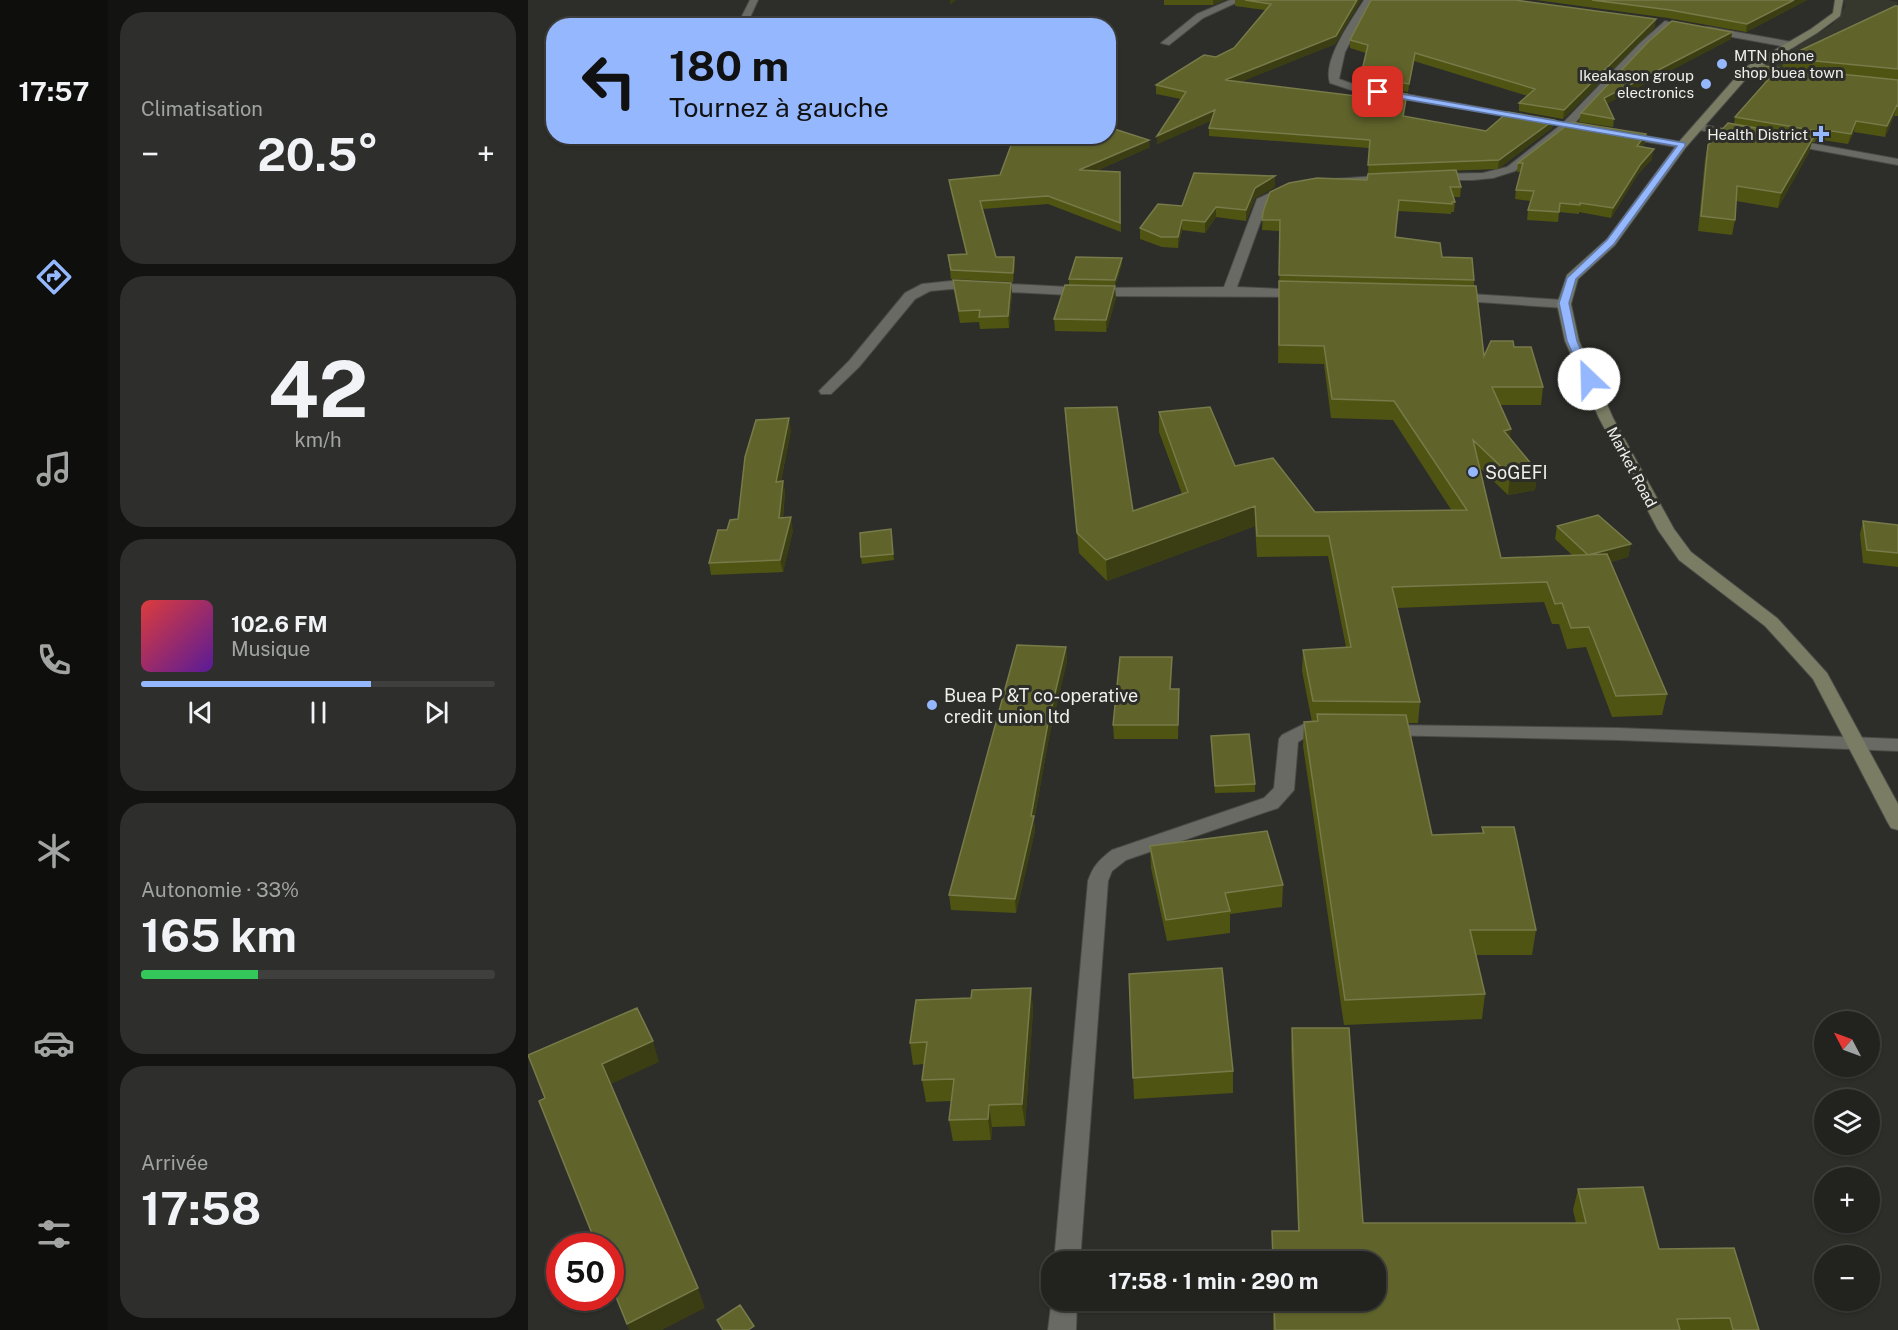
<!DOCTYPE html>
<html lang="fr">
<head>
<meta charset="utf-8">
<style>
  body { margin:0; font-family:"Public Sans",sans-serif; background:#2e2f2c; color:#f1f3f6; height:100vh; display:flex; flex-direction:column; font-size:22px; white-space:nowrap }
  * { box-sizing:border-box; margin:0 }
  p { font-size:20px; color:#a2a4a4 }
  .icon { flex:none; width:33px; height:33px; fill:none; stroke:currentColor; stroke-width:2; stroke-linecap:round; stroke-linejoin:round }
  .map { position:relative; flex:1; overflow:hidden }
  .sheet { display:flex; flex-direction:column; gap:12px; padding:12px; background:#131311; width:420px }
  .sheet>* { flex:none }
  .guide { position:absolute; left:18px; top:18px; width:570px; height:126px; border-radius:24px; box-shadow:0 2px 4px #0004,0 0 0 2px #3f3f3d; background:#94b7fd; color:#111; overflow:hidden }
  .needle { width:39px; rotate:311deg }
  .fabs { position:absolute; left:1286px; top:1011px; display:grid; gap:12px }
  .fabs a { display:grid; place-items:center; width:66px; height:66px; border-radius:50%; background:#22221f; box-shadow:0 2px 4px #0004,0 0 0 2px #3f3f3d; font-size:30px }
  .speed { position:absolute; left:18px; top:1233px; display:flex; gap:12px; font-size:30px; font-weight:700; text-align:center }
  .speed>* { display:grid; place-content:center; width:78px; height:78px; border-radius:50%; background:#22221f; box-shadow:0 2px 4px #0004,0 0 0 2px #3f3f3d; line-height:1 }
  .speed .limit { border:9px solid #d22; background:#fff; color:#111 }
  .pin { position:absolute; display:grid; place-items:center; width:51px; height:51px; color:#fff; margin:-26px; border-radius:12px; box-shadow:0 3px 9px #0006 }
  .me { position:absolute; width:66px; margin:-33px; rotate:336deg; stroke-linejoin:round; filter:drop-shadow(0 0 4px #0008) }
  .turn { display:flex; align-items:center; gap:21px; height:126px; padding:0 24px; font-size:27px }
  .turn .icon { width:78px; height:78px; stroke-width:2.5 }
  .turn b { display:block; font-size:42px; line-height:51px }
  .big { font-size:45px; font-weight:700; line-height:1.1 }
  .sheet .card { flex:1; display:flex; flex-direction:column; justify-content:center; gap:9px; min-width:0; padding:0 21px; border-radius:24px; background:#2e2f2c }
  .sheet .dial { align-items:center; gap:0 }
  .dial b { font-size:78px; line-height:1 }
  .song { display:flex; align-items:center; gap:18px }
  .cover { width:72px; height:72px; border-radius:9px; background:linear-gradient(135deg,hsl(0 70% 55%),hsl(270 70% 35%)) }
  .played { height:6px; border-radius:3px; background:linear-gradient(90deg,#94b7fd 65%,#3f3f3d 65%) }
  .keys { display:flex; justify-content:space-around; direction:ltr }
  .heat { display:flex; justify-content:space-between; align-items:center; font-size:33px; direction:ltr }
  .charge { height:9px; border-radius:4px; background:linear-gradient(90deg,#34c759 33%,#3f3f3d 0) }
  .trip { position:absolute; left:513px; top:1251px; width:345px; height:60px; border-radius:24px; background:#22221f; box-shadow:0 2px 4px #0004,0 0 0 2px #3f3f3d; font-weight:700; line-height:60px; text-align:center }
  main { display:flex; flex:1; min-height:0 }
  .dock { display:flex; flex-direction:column; width:108px; justify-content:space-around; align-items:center; background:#0e0e0c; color:#a2a4a4 }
  .dock .icon { width:42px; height:42px }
  .dock .selected { color:#94b7fd }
  .dock b { font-size:27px; color:#f1f3f6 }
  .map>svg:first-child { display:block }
</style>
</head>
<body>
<main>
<nav class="dock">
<b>17:57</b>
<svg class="icon selected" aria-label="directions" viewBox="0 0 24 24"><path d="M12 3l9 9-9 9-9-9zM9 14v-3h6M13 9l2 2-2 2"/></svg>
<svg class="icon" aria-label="music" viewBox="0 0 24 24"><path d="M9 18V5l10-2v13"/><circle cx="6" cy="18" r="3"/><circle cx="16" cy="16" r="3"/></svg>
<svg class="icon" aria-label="phone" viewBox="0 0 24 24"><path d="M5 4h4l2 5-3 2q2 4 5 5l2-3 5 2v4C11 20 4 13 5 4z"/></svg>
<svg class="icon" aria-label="climate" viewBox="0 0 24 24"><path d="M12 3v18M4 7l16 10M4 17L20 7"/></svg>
<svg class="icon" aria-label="car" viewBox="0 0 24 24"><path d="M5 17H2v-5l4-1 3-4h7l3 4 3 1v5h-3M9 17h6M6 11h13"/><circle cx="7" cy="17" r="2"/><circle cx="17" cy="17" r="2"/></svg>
<svg class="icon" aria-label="filters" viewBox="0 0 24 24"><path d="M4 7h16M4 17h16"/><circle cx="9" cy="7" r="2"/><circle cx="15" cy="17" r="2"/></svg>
</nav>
<section class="sheet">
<div class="card"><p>Climatisation</p>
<div class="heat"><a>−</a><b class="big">20.5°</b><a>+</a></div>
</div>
<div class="card dial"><b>42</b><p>km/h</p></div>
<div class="card">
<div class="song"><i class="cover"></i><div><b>102.6 FM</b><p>Musique</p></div></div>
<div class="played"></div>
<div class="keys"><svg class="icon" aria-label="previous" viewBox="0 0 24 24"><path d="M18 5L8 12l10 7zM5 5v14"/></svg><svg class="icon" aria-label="pause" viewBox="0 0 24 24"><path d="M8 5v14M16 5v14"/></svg><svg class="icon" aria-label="next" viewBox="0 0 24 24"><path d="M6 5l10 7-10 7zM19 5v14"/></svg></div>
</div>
<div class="card"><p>Autonomie · 33%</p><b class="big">165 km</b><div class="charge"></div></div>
<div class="card"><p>Arrivée</p><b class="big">17:58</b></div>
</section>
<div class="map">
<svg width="1370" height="1330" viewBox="0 0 1370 1330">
  <rect width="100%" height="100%" fill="#2d2e29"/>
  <path fill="#36382d" d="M1316,0h43l10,2 1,81 -142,-13 76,-45 13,-18z"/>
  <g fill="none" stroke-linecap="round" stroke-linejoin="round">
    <defs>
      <path id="street" d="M222,0h8l-12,26h-9z
        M702,0h12l-39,18 -34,27 -8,-2 36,-29z
        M836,0h8l-27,52 -6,27 17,6 173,31 5,3 -1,2 -179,-30 -24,-8c-8,-23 22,-63 34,-83z
        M1137,21l8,2 -28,25 -75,80 -55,43 -22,7 -20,2h-40l-6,-3 6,-3 50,-1 24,-6 55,-43 77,-80z
        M1180,27l84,15 5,3 -5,3 -87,-16v-4z
        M1170,124l45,8 5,3 -5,3 -49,-9v-4z
        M1094,132l60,10 5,3 -5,3 -64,-11v-4z
        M1260,139l110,20v6l-114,-21v-4z
        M862,175l6,3 -2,2 -60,5 -6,-3 6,-3z
        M761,184l4,1v4l-25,12 -31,86 66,3 6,4 -1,3 -220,-1 -137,-7 -21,2 -15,8 -56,68 -28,27h-10l-2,-3 30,-30 56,-68 17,-9 29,-3 137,7 136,-1 33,-88z
        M926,293l110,7 7,4 -7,4 -115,-8 -2,-3 2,-3z
        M776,724l30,2 2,4 -2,4 -26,2 -10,6 -4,48 -16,18 -152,52 -14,11 -4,10 -28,381h-26l34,-381c5,-15 11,-21 24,-31l152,-52 10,-10 5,-49 3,-4z
        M857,725l233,3 280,11v12l-280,-11 -240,-5 -2,-4 2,-4z
        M524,1298v2h25l-1,30h-28z"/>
      <path id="secondary" d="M1307,0h8l-3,16 -23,17 -65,39 -66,75 -71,98 -37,34 -7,25 8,37 34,77 61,111 17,23 86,66 50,55 71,131v26l-7,-2 -3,-5 -75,-144 -48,-53 -86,-66 -21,-30 -59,-112 -34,-77 -8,-37 10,-29 40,-36 71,-96 66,-75 67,-39 22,-16z"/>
    </defs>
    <use href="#street" stroke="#494a46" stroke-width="2"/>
    <use href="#secondary" stroke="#494a46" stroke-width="2"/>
    <use href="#street" fill="#696a64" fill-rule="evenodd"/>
    <use href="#secondary" fill="#7a7d64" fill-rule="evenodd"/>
  </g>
  <path fill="#4f5413" d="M636,0h60l-11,5h-49z
    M707,0h126l-26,44 -95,38 116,14 51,-2 -3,23 82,14 68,-11 -2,8 -54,41 -130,5 1,-26 -160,-12v-8l3,-8 -55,24v-8l24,-37 -25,-5v-9l78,-37 31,-38 -30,-4z
    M1008,0h271l-61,32 -78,-14z
    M1370,6v110h-4l-9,21 -31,-5 -6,12 -32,-5 -1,3h-3l-3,10 -31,56 -42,-7 -1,19 -3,15 -34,-4 7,-72 3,-14 26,-21 1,-7 31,-35 -12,-3 2,-10 26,-1 2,-10z
    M1127,27l-92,92 -44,-8v-8l9,-7 -114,-35 -6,31 -48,-9 1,-8 5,-22 -16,-5v-8z
    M1204,32l-1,7 -125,65 8,15 -1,8 -34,-5 2,-9z
    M1118,134l-1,9 -3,4 10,12 -14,15 -27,44 -32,-6v2l-20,-2 -1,10 -31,-2 1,-10 3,-9 -16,-2 1,-9 5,-18h-4l1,-9z
    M536,144l86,3 -54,24 24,1 1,60 -73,-28 -65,5 13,48h18l1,8 -2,17 -62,-3 -3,-24 18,-1 -16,-66 -1,-8 51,-5z
    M747,187l-20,11 -9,23 -30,-4 -11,16 -23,-3 -4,18 -16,-1 -22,-8v-11z
    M933,187l-1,10h-7l2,5 -1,10h-3v2l-53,-3 -2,26 46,20 32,23v6l10,70 30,-9 29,40 -2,18h-41l10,34 27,32 -2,19 -27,5 -28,-27 21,90 71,-3 -17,-16 2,-13 74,18 -3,13 -17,5 56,132 -5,21 -50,2 -26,-70 -19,2 -8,-25h-7l-8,-22 -147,6 23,94 -2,21h-10l24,112 50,-2v-6l54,103 -4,25h-56l9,39 -3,25 -138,6 -41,-279 1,-24h8l-10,-51 1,-21 43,-3 -18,-91 -71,1 -2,-31 -148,55 -28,-28 -14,-145 68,103 49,-17 -23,-62v-20l76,54 80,46 137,-1 -59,-91 -62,-2 -7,-54 -46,-1 2,-132 -18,-1 1,-18 7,-20z
    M594,264l-7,22 -46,-1v-6z
    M425,280l58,3 1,11 -3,34 -29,1 -1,-7 -19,1 -6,-32z
    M588,298l-10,34 -51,-1 -1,-12z
    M263,430l-10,51h2l2,12 -2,25 10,12 -10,42 -72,3 -2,-12 29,-44z
    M1335,521l35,4v42l-35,-4 -3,-29z
    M363,529l3,31 -32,4 -1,-7z
    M538,647l1,14 -18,76 -15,84 1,10 -19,82 -65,-3 -2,-15z
    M644,657l-1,32h8l-1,50h-64l-1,-14z
    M683,736l44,48v8l-40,1z
    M622,846l133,39 -1,22 -52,7v19l-63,8 -16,-73z
    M601,974l104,97v22l-99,6z
    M503,988l2,22 -8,116 -33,1 -1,13 -38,1 -4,-21 3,-19 -26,1 -4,-22 2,-16 -11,1 -3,-22 61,-45z
    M764,1028l71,195h213l-3,-13 5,-21 81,60 100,81h-486v-30h103v-38h-104v-31h26l-7,-182z"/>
  <path fill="#3a3e12" d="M422,0h6l-6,5z
    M685,0h11l-11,5z
    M829,0h4l-26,44 -110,44v-8z
    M1266,0h13l-61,32 1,-8z
    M1128,19l-1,8 -92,92 1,-9z
    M1204,32l-1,7 -128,67 1,-8z
    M887,53l-1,8 -6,31 1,-8z
    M1369,105l-3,11 -9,21 2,-11z
    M687,110v9l-58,25v-8z
    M1026,120l-2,8 -54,41 1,-9z
    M1328,121l-2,11 -6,12 3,-10z
    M1118,134l-1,9 -9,12 1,-9z
    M1285,138l-4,14 -31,56 3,-15z
    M621,140l1,7 -70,31 -1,-8z
    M1126,149l-2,10 -14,15 -27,44 2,-10 27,-43z
    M747,176v11l-20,11 -9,23v-11l9,-22z
    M688,207v10l-11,16v-11z
    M654,220v10l-4,18v-11z
    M486,257l1,8 -2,17v-9z
    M594,258v6l-7,22v-6z
    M483,283l1,11 -3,34 -1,-12z
    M587,286l1,12 -10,34v-12z
    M261,418l2,12 -13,64 -2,-12z
    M983,429l-2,20 -5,-18z
    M1009,471l-2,19 -27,5 2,-20z
    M255,481l2,12 -4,37 -2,-12z
    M727,506v20l-148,55 -1,-21z
    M263,517l2,13 -10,42 -3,-12z
    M1103,544l-3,13 -41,12 2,-14z
    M538,647l1,14 -18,76 -15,84 1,10 -19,82 -1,-14 33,-176z
    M644,657v14l-2,32v-14z
    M503,988l2,22 -8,116 -3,-22z
    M125,1041l6,21 -50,23 -7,-21z
    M461,1105l3,22 -1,13 -3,-21z
    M170,1288l7,20 -43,22h-33l-2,-6z"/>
  <path fill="#60642b" stroke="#777a49" stroke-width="1.5" d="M717,0h112l-21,36 -111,44 131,16 2,-10 49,8 -4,22 83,15 22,-19 46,8 -55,40 -131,5 2,-25 -161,-12 6,-18 -58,26 29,-44 -30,-7 48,-30 12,2 18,-9 37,-44z
    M843,0h144l141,19 -92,91 -45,-7 16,-14 -120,-36 -6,31 -48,-9 7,-30 -18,-5z
    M1064,0h202l-47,24 -77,-14z
    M1367,6h3v63l-114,-11z
    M1144,21l60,11 -128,66 10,21 -33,-6 67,-71z
    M1236,66l134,14v26l-1,-1 -10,21 -31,-5 -5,13 -32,-5 -2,2 -82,-14 39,-44 -18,-4z
    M1043,122l75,12 -9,12 17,3 -14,16 -27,43 -33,-5v2l-20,-2 -1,9 -31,-2 6,-19 -18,-1 7,-27h-5z
    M1200,123l85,15 -32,55 -44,-7 -2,34 -34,-4 7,-71z
    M580,127l41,13 -70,30 41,2v51l-72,-27 -68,5 16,56h18l-1,16 -62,-3 -3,-15 19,-1 -18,-74 51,-5 13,-35h49l2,4 11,-8h33z
    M928,170l5,17h-11l5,15h-3v2l-53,-4 -4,37 45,6 2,14 30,1 2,22 -195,-5 1,-55h-18l1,-8 7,-20 19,-9 28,-5 50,2 1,-6z
    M666,173l81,3 -20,12 -9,22 -30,-3 -11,15 -23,-2 -4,17h-17l-21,-9 18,-24 24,2z
    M548,257l46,1 -7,22 -46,-1z
    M425,280l58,3 -3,33 -29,1 1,-7 -21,1z
    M751,281l197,5 8,70 7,-15h22l1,6h17l12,40h-51l19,42 -7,2 33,40 -27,4 -37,-35 28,118 106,-4 60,140 -51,2 -27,-69 -18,1 -9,-25 -7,1 -8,-22 -155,5 28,115 -107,-1 -10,-51 48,-3 -22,-111h-72l-2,-30 -149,54 -29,-27 -12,-125 52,-1 16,104 55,-19 -29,-80 51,-5 25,59 38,-8 42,54 152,-2 -73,-109 -62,-2 -8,-53 -45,-1z
    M537,285l50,1 -9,34 -52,-1z
    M261,418l-13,64 7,-1 -4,37 12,-1 -11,43 -71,3 9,-33h9l3,-10 8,-1 7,-62 11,-37z
    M1070,515l33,29 -39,10 -4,1 -31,-29z
    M1335,521l35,4v28l-31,-3z
    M363,529l2,25 -32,3 -1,-24z
    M489,645l49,2 -18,76 -17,93h3l-19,83 -66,-4z
    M592,657h52l-2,32h9l-1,36h-65z
    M789,714l89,1 26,120 52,-2 -2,-6h32l22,103h-66l15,64 -140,6 -41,-278 14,-1z
    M721,734l6,50 -40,2 -4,-50z
    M739,831l16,54 -58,8 5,18 -64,9 -16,-74z
    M694,968l11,103 -100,7 -4,-104z
    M503,988l-9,116 -33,1 -1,14 -39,1 5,-41 -32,1 5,-38 -17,1 6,-43 55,-2 1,-8z
    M109,1008l16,33 -51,23 96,224 -71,36 -17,-42v-36h-13l-58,-145 6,-3 -17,-43z
    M764,1028h57l14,195h223l-8,-34 65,-2 16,62 75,-1 25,82h-26l-3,-12 -53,1 3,11h-405l-1,-30h102v-38h-103l-1,-31h27z
    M212,1305l14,21 -6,4h-25l-6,-10z"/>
  <path fill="#94b7fd" stroke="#6077a4" stroke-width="1.5" d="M850,90l307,53v3l-71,98 -38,35 -7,24 8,38 17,38 -1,3h-8l-1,-3 -17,-38 -8,-38 8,-25 40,-38 70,-94 -302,-52v-3z"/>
  <g fill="#94b7fd" stroke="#2d2e29" stroke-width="2">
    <circle cx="1194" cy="64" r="6"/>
    <circle cx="1178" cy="84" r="6"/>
    <path d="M1290 125h6v6h6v6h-6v6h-6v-6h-6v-6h6z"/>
    <circle cx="945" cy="472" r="6"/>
    <circle cx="404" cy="705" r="6"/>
  </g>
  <g text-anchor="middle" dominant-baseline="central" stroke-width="6" stroke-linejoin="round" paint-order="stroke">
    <g font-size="15" fill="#efefec" stroke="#2d2e29" text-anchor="end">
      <text x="1206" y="55" text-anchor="start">MTN phone<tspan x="1206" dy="17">shop buea town</tspan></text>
      <text x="1166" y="75">Ikeakason group<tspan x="1166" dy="17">electronics</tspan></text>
      <text x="1280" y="134">Health District</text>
    </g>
    <g font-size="15" fill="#efefec" stroke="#2d2e29">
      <text transform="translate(1104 467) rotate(62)">Market Road</text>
    </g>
    <g font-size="18" fill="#efefec" stroke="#2d2e29" text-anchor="start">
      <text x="957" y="472">SoGEFI</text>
      <text x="416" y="695">Buea P &amp;T co-operative<tspan x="416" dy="21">credit union ltd</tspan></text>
    </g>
  </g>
</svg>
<div class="fabs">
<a><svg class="needle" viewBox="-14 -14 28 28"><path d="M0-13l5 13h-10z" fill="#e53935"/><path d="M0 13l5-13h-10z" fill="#a2a4a4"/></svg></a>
<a><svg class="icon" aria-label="layers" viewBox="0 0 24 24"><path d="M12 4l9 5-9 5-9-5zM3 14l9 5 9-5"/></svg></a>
<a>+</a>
<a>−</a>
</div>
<div class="speed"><div class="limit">50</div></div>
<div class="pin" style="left:850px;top:92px;background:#d93025"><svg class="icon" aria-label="arrive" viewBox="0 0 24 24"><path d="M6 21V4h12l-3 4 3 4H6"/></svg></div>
<svg class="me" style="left:1061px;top:379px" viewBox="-20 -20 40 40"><circle r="19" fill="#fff"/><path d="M0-13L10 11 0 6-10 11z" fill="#94b7fd"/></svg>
<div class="trip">17:58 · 1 min · 290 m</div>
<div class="guide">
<div class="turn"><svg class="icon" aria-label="left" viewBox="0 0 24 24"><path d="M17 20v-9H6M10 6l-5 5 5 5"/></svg><div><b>180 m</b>Tournez à gauche</div></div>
</div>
</div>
</main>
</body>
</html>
